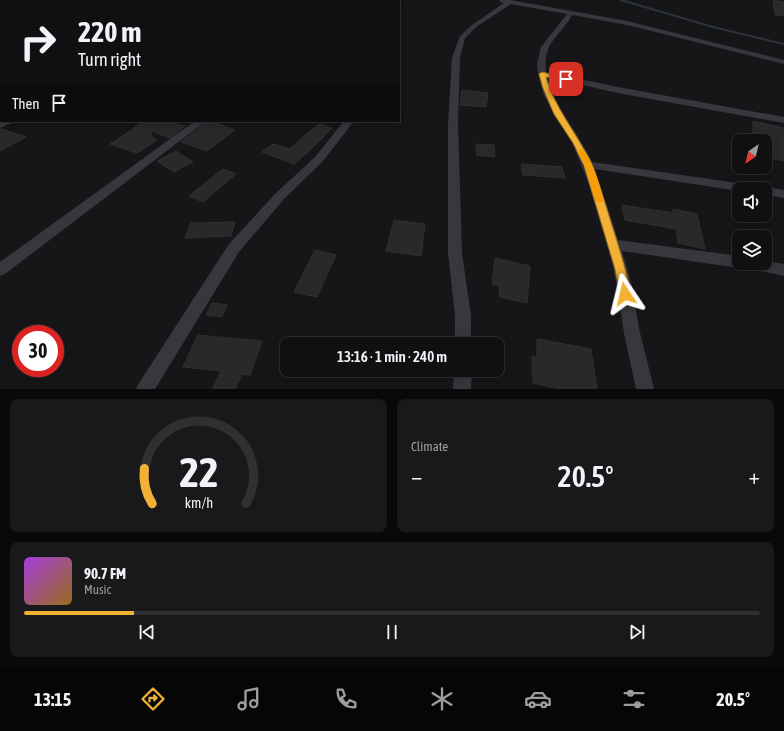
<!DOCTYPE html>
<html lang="en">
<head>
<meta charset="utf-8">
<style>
  body { margin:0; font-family:"Asap Condensed",sans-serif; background:#19191b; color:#f1f3f6; height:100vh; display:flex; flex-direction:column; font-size:15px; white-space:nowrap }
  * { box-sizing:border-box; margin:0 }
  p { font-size:13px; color:#9c9d9f }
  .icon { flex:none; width:22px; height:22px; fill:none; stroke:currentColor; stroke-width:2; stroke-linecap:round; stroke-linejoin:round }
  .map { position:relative; height:389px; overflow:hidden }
  .drawer { display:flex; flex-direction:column; gap:10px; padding:10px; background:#09090a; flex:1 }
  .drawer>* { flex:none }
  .guide { position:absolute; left:0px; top:0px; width:400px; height:122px; box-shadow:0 2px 10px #0003,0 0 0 1px #303032; background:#101012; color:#f1f3f6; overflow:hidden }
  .needle { width:26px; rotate:214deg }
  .tools { position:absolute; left:732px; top:134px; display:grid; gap:8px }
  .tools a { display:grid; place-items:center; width:40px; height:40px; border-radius:8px; background:#101012; box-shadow:0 2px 10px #0003,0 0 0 1px #303032; font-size:20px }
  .speed { position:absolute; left:12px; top:325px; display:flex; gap:8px; font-size:20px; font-weight:700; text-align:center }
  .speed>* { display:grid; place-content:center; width:52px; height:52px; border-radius:50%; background:#101012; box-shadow:0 2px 10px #0003,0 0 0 1px #303032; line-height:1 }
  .speed .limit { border:6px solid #d22; background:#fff; color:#111 }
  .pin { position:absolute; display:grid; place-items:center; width:34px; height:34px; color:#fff; margin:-17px; border-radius:8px; box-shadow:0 2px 6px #0006 }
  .me { position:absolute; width:44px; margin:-22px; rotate:350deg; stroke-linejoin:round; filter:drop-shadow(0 0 3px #0008) }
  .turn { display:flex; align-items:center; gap:14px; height:84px; padding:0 12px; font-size:18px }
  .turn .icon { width:52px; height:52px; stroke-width:2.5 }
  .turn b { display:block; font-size:28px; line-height:34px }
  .then { display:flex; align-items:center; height:38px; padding:0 12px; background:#0003; gap:8px; font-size:15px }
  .big { font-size:30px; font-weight:600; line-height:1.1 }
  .drawer .tile { flex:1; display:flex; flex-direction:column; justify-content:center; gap:6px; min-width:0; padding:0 14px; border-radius:8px; background:#19191b }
  .drawer .dial { align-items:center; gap:0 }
  .dial svg { height:104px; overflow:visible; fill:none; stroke:#303032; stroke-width:7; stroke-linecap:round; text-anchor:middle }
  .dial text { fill:#f1f3f6; stroke:none }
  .song { display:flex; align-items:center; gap:12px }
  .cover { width:48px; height:48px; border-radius:6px; background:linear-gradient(135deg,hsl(280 70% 55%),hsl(40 70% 35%)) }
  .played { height:4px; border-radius:2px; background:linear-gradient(90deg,#f2b134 15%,#303032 15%) }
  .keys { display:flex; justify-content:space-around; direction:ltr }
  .heat { display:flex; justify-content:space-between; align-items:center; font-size:22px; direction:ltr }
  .drawer .tiles { flex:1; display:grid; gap:10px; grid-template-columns:1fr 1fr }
  .tile:last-child { grid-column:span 2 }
  .trip { position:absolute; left:280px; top:337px; width:224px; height:40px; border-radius:8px; background:#101012; box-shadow:0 2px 10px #0003,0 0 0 1px #303032; font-weight:600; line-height:40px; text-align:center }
  .tab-bar { display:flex; height:64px; justify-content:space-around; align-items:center; background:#060607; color:#9c9d9f }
  .tab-bar .icon { width:28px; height:28px }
  .tab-bar .active { color:#f2b134 }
  .tab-bar b { font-size:18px; color:#f1f3f6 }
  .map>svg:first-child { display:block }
</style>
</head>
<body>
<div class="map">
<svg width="784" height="389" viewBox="0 0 784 389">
  <rect width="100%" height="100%" fill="#161618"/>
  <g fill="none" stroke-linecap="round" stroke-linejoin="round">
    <path stroke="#2c353c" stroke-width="2" d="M621,0l92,27 71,17"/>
  </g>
  <path fill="#29292c" stroke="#303034" d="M773,0l11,2v14l-9,-1z
    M462,90l26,3 -2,14 -26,-2z
    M143,121h21l21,5 -15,12 -18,-7 -2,4 7,5 -20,13 -27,-9 25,-16h-2z
    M207,121h5l23,9 -28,21 -26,-9z
    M753,121l31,7v33l-19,-4v-16l-12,-2z
    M320,124l12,4 -24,24 -14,12 -32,-12 11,-8 17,5 18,-17z
    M0,129h2l24,8 -26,14z
    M476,144l18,1 1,12 -18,-2z
    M176,151l17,11 -19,10 -17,-11z
    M521,164l41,3 3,11 -42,-3z
    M223,169l13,5 -33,28 -14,-6z
    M622,205l51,8v-4l24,5 8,35 -27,-6 -2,-14 -51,-9z
    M394,220l31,4 -4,32 -35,-5z
    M235,222l-4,14 -46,2 6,-15z
    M315,250l21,5 -19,42 -23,-5z
    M495,258l35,8 -3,37 -28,-6 1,-11 -8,-2z
    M212,303l15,2 -5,12 -16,-2z
    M198,335l64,6 -12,34 -8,-1 -7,15h-23l9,-18 -38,-4z
    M537,339l54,10 6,40h-36l-28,-6 -1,-27 5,2z"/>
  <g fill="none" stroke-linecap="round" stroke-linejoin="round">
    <path fill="#37383d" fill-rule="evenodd" d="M500,0h10l117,21 157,39v4l-157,-39 -55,-10c-13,24 -29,25 -26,57l72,15 166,30v6l-166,-30 -71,-16c8,32 32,56 45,85l159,23 4,1 2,3h-18v2l-144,-22 23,71 121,16v7h26v-2l19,3v12l-42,-9 -3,1 -117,-17 8,27 10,55 14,56h-18l-12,-56 -11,-68 -24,-80 -16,-41 -29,-48 -6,-22 -1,-11 4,-16 26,-33 -56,-10 -35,23 -11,11 -5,20 -2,66 4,129 9,63v28h-16v-28l-7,-63v-129l4,-66 8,-22 12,-11 32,-22 -4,-1z
      M0,2h1v4h-1z
      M0,121h14l-2,2 -12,5z
      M195,121h11l-201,153 -5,2v-14z
      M344,121h10l-31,40 -39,38 -45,53 -84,137h-19l3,-6 90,-139 47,-51 39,-36z
      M765,187l19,3v8l-19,-3v-6h-5z
      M454,370h18l-1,19h-18z"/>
  </g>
  <path fill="#f2b134" stroke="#9d7322" d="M542,72l27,7 -3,2 -20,-4c9,32 31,56 45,86 6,14 10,29 15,43 9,30 19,58 25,88l-2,4 -4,1 -4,-1 -1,-4 -5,-25 -31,-104 -11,-22 -19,-29 -11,-26 -4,-14z"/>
  <path fill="#f59e0b" d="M581,149c10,3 20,41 23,51l-1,2h-7l-1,-2 -11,-35 -7,-14z"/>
</svg>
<div class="tools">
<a><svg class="needle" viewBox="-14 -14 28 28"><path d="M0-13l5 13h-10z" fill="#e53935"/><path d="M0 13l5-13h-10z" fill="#9c9d9f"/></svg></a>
<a><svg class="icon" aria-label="sound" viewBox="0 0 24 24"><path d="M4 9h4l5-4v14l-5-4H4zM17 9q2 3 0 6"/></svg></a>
<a><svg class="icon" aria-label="layers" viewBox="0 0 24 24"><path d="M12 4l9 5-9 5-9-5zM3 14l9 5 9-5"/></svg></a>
</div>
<div class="speed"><div class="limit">30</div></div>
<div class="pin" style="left:566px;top:79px;background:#d93025"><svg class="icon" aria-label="arrive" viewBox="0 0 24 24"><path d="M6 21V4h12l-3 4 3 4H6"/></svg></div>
<svg class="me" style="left:625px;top:294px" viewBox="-20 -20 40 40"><path d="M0-17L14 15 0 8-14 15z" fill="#f2b134" stroke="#fff" stroke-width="4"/></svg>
<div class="trip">13:16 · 1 min · 240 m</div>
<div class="guide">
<div class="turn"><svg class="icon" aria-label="right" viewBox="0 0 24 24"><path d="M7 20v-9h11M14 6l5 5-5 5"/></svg><div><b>220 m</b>Turn right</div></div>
<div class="then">Then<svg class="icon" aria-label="arrive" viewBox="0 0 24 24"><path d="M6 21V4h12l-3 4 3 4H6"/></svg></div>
</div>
</div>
<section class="drawer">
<div class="tiles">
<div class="tile dial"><svg viewBox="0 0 100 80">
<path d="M14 69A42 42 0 1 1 86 69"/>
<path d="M14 69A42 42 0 0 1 8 42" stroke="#f2b134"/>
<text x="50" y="56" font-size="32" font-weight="700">22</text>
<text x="50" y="72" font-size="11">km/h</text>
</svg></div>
<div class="tile"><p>Climate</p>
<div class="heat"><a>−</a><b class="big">20.5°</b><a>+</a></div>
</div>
<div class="tile">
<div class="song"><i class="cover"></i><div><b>90.7 FM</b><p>Music</p></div></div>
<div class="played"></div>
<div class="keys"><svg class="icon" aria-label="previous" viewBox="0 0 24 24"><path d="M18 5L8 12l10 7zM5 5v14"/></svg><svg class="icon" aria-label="pause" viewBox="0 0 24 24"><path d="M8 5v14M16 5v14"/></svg><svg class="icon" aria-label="next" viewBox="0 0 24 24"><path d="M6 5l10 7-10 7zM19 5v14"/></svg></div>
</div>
</div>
</section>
<nav class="tab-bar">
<b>13:15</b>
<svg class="icon active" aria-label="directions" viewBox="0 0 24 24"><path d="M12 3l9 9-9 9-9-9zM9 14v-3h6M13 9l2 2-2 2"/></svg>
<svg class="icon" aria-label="music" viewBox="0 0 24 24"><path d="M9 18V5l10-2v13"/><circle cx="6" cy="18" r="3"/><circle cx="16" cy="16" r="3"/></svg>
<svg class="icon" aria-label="phone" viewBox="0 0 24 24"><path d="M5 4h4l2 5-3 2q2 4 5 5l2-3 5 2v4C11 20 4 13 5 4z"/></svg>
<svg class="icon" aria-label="climate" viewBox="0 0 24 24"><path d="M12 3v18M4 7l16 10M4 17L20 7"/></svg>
<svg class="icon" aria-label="car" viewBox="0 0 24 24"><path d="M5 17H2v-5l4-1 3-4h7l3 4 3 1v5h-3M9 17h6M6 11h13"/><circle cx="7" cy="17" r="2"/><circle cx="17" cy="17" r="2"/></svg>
<svg class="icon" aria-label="filters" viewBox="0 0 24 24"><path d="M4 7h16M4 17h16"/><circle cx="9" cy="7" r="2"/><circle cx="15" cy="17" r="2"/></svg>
<b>20.5°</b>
</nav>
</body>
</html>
